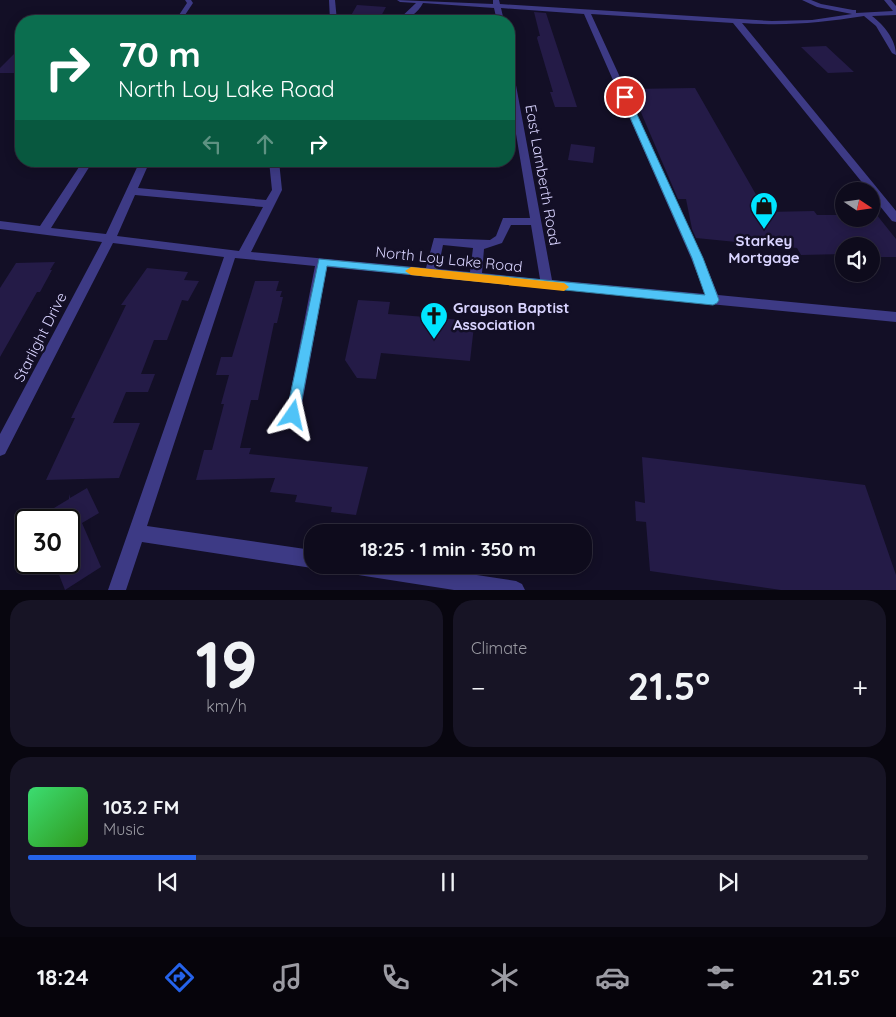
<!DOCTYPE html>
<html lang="en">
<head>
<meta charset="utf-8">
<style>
  body { margin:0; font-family:Quicksand,sans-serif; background:#171425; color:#f1f3f6; height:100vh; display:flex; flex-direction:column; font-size:19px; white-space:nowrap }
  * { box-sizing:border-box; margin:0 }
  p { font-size:16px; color:#9b9ba3 }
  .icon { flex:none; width:28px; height:28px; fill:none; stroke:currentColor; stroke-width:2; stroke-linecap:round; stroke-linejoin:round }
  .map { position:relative; height:590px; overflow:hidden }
  .details { display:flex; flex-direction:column; gap:10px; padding:10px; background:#08060f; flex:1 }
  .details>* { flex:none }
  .top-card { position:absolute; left:15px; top:15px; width:500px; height:152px; border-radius:20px; box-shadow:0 2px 12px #0003,0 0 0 1px #2e2b3b; background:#0b6e4f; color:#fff; overflow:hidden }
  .needle { width:32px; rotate:103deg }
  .tools { position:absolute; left:835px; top:182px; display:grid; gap:10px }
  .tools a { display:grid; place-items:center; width:45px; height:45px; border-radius:50%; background:#0e0b1c; box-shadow:0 2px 12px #0003,0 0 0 1px #2e2b3b; font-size:25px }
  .speed { position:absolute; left:15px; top:509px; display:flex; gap:10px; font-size:25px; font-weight:700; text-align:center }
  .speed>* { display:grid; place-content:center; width:65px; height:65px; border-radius:50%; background:#0e0b1c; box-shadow:0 2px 12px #0003,0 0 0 1px #2e2b3b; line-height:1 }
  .speed .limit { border:2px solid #111; border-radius:8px; background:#fff; color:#111 }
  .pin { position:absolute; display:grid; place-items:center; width:42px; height:42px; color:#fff; margin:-21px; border:2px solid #fff; border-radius:50%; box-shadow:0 1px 5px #0007 }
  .me { position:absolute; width:55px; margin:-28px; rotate:11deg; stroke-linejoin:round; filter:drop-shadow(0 0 4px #0008) }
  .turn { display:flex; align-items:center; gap:18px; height:105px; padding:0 20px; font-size:22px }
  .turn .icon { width:65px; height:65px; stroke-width:2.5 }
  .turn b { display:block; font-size:35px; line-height:42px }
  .lanes { display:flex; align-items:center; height:48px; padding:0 20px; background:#0003; justify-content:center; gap:25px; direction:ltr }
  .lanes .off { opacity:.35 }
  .big { font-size:38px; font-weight:700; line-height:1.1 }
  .details .tile { flex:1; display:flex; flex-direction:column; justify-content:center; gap:8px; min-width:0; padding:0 18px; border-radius:20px; background:#171425 }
  .details .dial { align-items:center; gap:0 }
  .dial b { font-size:65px; line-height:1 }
  .song { display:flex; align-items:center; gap:15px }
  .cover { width:60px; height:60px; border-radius:8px; background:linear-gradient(135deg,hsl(140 70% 55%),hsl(110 70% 35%)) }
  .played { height:5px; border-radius:2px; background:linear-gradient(90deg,#2563eb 20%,#2e2b3b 20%) }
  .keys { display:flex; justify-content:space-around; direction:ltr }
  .heat { display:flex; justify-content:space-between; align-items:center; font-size:28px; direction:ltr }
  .details .tiles { flex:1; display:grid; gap:10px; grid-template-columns:1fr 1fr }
  .tile:last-child { grid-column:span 2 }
  .trip { position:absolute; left:304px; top:524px; width:288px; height:50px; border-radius:20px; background:#0e0b1c; box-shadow:0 2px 12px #0003,0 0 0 1px #2e2b3b; font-weight:700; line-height:50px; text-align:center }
  .tab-bar { display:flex; height:80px; justify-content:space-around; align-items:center; background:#06040b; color:#9b9ba3 }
  .tab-bar .icon { width:35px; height:35px }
  .tab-bar .on { color:#2563eb }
  .tab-bar b { font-size:22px; color:#f1f3f6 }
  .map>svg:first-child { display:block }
</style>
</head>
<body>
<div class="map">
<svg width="896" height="590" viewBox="0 0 896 590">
  <rect width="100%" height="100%" fill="#130f26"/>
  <path fill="#241b47" d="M357,5l29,2 -7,13 -30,-1z
    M534,12l12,1 31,94h-22l-5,-15h3l-16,-54 1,-2h2z
    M826,46l28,26 -26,1 -27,-26z
    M21,47v26h-21v-5z
    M695,88l71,124 48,-1 3,4h27v4h27v-5h5l20,25v18h-25v-11h-27v8l-43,1 -4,-7 -101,-10 -4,-9 -6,-30h-8l-47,-110z
    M571,144l24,3 -2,16 -25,-3z
    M55,262l-5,8h2l-12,22h-3l-37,65v-69l16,-25z
    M147,268l41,4 -4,8 15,1 -11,20 -6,-1 -15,40h-13l-13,34h14l-7,18h-22l-13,31h27l-21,55 -73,2 29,-62h-4l55,-113h-5z
    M255,281h24l-3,10h6l-2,6h3l-6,26h-3l-16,77h-7l-11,48h11l-2,6 119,13 -12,48 -25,-3 1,-5 -37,-5 2,-7 -27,-3 5,-14 -79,2 8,-30h8l12,-46h-3l8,-29h-13l5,-18h11z
    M358,300l32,2 -2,12 75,6 -1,5 12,1 -4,35 -89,-8 -5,26 -19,-1 -12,-18z
    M642,457l223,28 31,90v15h-115l-131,-19 -4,-49 -10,-1 -1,-20 10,2z
    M87,488l12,25 -17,10 19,44 -36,23 -11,-28h15v-42h-35l35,-21v-5l1,4z"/>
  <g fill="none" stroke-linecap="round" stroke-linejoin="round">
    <path fill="#3d3a85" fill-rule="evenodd" d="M185,0h6l2,3 -12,18h-6l12,-18z
      M329,0h6l2,21h-7z
      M397,0l96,4v-4h6l1,4 272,17 40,-1 40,-6 -35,-7 -15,-7h9l10,4 32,6h3v3l37,-2 -9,-11h7l5,6v9l-24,1c12,9 24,24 24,39l-4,-2 -16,-27 -12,-10c-44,7 -78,10 -122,7l154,188v11l-4,-1 -21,-26v-4h-2l-136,-168 -142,-9 112,244 15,37 178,17v10l-569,-55 -27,148 -2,5 -5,1 -5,-1 -2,-5 29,-149 -80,-8 -88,268 165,24v15h6l-6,3 -170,-26 -16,48h-18l116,-333 -111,-14 -108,211 -5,2v-22l102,-192 -102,-13v-8l40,5 43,-65h10l-42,67 55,6 34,-73h10l-12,27 128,12 6,-10 -3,-29h10l3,29 -31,62 175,16 8,-30 56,2 6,-4 7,-18h27l-21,-126v-25l4,2 39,211 153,14 -14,-36 -107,-244 -83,-6 3,13h-7l-3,-13 -71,-5c-5,10 -16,18 -26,18l19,-18 -16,-1zM135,195l128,12 -24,44 -8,-1 -114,-14zM511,225h20l9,54 -58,-6 2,-24 18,-6zM443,245l30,3 -3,24 -32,-3z
      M343,565h67l106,16 6,3 3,6h-71l-102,-16 -6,-3z"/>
  </g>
  <path fill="#4fc3f7" stroke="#337fa1" d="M625,94l4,3 74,161 16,42 -2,3 -4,2 -386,-39 -28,149 -1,4 -5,2 -5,-2 -2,-4 33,-156 386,36 -13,-37 -71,-161z"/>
  <path fill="#f59e0b" d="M411,267l153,16 5,4 -5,4 -153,-16 -6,-4z"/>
  <defs>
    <symbol id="shop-pin" viewBox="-11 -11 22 30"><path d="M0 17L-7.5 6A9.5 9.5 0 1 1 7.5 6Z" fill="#00e5ff" stroke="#130f26"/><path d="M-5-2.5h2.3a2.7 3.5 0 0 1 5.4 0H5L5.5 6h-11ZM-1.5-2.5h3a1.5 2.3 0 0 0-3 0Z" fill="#111"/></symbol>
    <symbol id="church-pin" viewBox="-11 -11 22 30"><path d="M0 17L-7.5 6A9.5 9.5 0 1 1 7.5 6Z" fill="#00e5ff" stroke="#130f26"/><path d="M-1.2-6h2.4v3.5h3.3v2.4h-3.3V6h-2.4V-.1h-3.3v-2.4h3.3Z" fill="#111"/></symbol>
  </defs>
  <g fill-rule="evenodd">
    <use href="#shop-pin" x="748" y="190" width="32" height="43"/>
    <use href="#church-pin" x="418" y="300" width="32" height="43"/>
  </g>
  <g text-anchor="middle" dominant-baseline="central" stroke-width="5" stroke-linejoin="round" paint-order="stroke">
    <g font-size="15" fill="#d9d4ff" stroke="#130f26">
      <text transform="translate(543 175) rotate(80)">East Lamberth Road</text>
      <text transform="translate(449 259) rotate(6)">North Loy Lake Road</text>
      <text transform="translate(40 337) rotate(-63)">Starlight Drive</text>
    </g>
    <g font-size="15" font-weight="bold" fill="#d9d4ff" stroke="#130f26">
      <text x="764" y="240">Starkey<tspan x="764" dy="17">Mortgage</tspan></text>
      <text x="453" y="307" text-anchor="start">Grayson Baptist<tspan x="453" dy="17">Association</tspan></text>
    </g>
  </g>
</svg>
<div class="tools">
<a><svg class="needle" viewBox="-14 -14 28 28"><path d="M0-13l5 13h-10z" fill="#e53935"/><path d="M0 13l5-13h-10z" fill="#9b9ba3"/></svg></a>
<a><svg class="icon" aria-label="sound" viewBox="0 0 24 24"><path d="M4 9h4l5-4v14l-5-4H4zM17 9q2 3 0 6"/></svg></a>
</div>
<div class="speed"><div class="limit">30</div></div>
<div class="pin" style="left:625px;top:97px;background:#d93025"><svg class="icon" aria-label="arrive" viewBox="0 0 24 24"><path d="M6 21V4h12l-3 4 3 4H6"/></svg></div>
<svg class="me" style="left:293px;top:415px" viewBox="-20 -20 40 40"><path d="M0-17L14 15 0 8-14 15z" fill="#4fc3f7" stroke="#fff" stroke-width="4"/></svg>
<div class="trip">18:25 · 1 min · 350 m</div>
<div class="top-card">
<div class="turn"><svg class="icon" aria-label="right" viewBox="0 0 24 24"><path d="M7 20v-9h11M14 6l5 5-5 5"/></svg><div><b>70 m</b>North Loy Lake Road</div></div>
<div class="lanes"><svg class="icon off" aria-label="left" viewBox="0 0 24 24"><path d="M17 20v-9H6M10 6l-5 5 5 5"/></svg><svg class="icon off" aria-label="ahead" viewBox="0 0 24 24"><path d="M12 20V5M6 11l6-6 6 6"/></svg><svg class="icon" aria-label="right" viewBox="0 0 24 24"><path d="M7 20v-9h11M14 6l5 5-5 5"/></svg></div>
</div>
</div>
<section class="details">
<div class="tiles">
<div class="tile dial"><b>19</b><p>km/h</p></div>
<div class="tile"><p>Climate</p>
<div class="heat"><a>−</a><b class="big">21.5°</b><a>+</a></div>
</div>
<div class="tile">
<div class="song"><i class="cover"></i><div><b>103.2 FM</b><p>Music</p></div></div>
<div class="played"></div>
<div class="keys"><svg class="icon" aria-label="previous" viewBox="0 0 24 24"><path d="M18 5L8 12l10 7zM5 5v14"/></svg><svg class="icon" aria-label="pause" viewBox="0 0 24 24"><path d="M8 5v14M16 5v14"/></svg><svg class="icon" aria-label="next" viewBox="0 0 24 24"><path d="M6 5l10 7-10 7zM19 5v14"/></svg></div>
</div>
</div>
</section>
<nav class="tab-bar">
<b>18:24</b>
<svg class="icon on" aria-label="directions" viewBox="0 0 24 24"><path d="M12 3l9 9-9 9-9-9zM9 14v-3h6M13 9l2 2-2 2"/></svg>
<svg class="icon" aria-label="music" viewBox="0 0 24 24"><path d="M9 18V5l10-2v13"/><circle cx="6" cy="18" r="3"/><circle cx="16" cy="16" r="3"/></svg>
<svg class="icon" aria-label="phone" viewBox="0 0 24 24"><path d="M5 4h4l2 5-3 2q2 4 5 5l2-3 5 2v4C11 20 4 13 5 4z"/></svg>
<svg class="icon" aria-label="climate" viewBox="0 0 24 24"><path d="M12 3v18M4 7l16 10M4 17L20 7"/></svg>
<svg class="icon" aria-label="car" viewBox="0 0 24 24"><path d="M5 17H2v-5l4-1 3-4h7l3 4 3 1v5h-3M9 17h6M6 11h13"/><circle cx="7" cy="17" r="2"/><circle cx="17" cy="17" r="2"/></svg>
<svg class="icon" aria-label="filters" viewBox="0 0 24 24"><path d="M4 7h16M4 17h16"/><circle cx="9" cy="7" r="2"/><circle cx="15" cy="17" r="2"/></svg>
<b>21.5°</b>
</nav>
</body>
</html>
